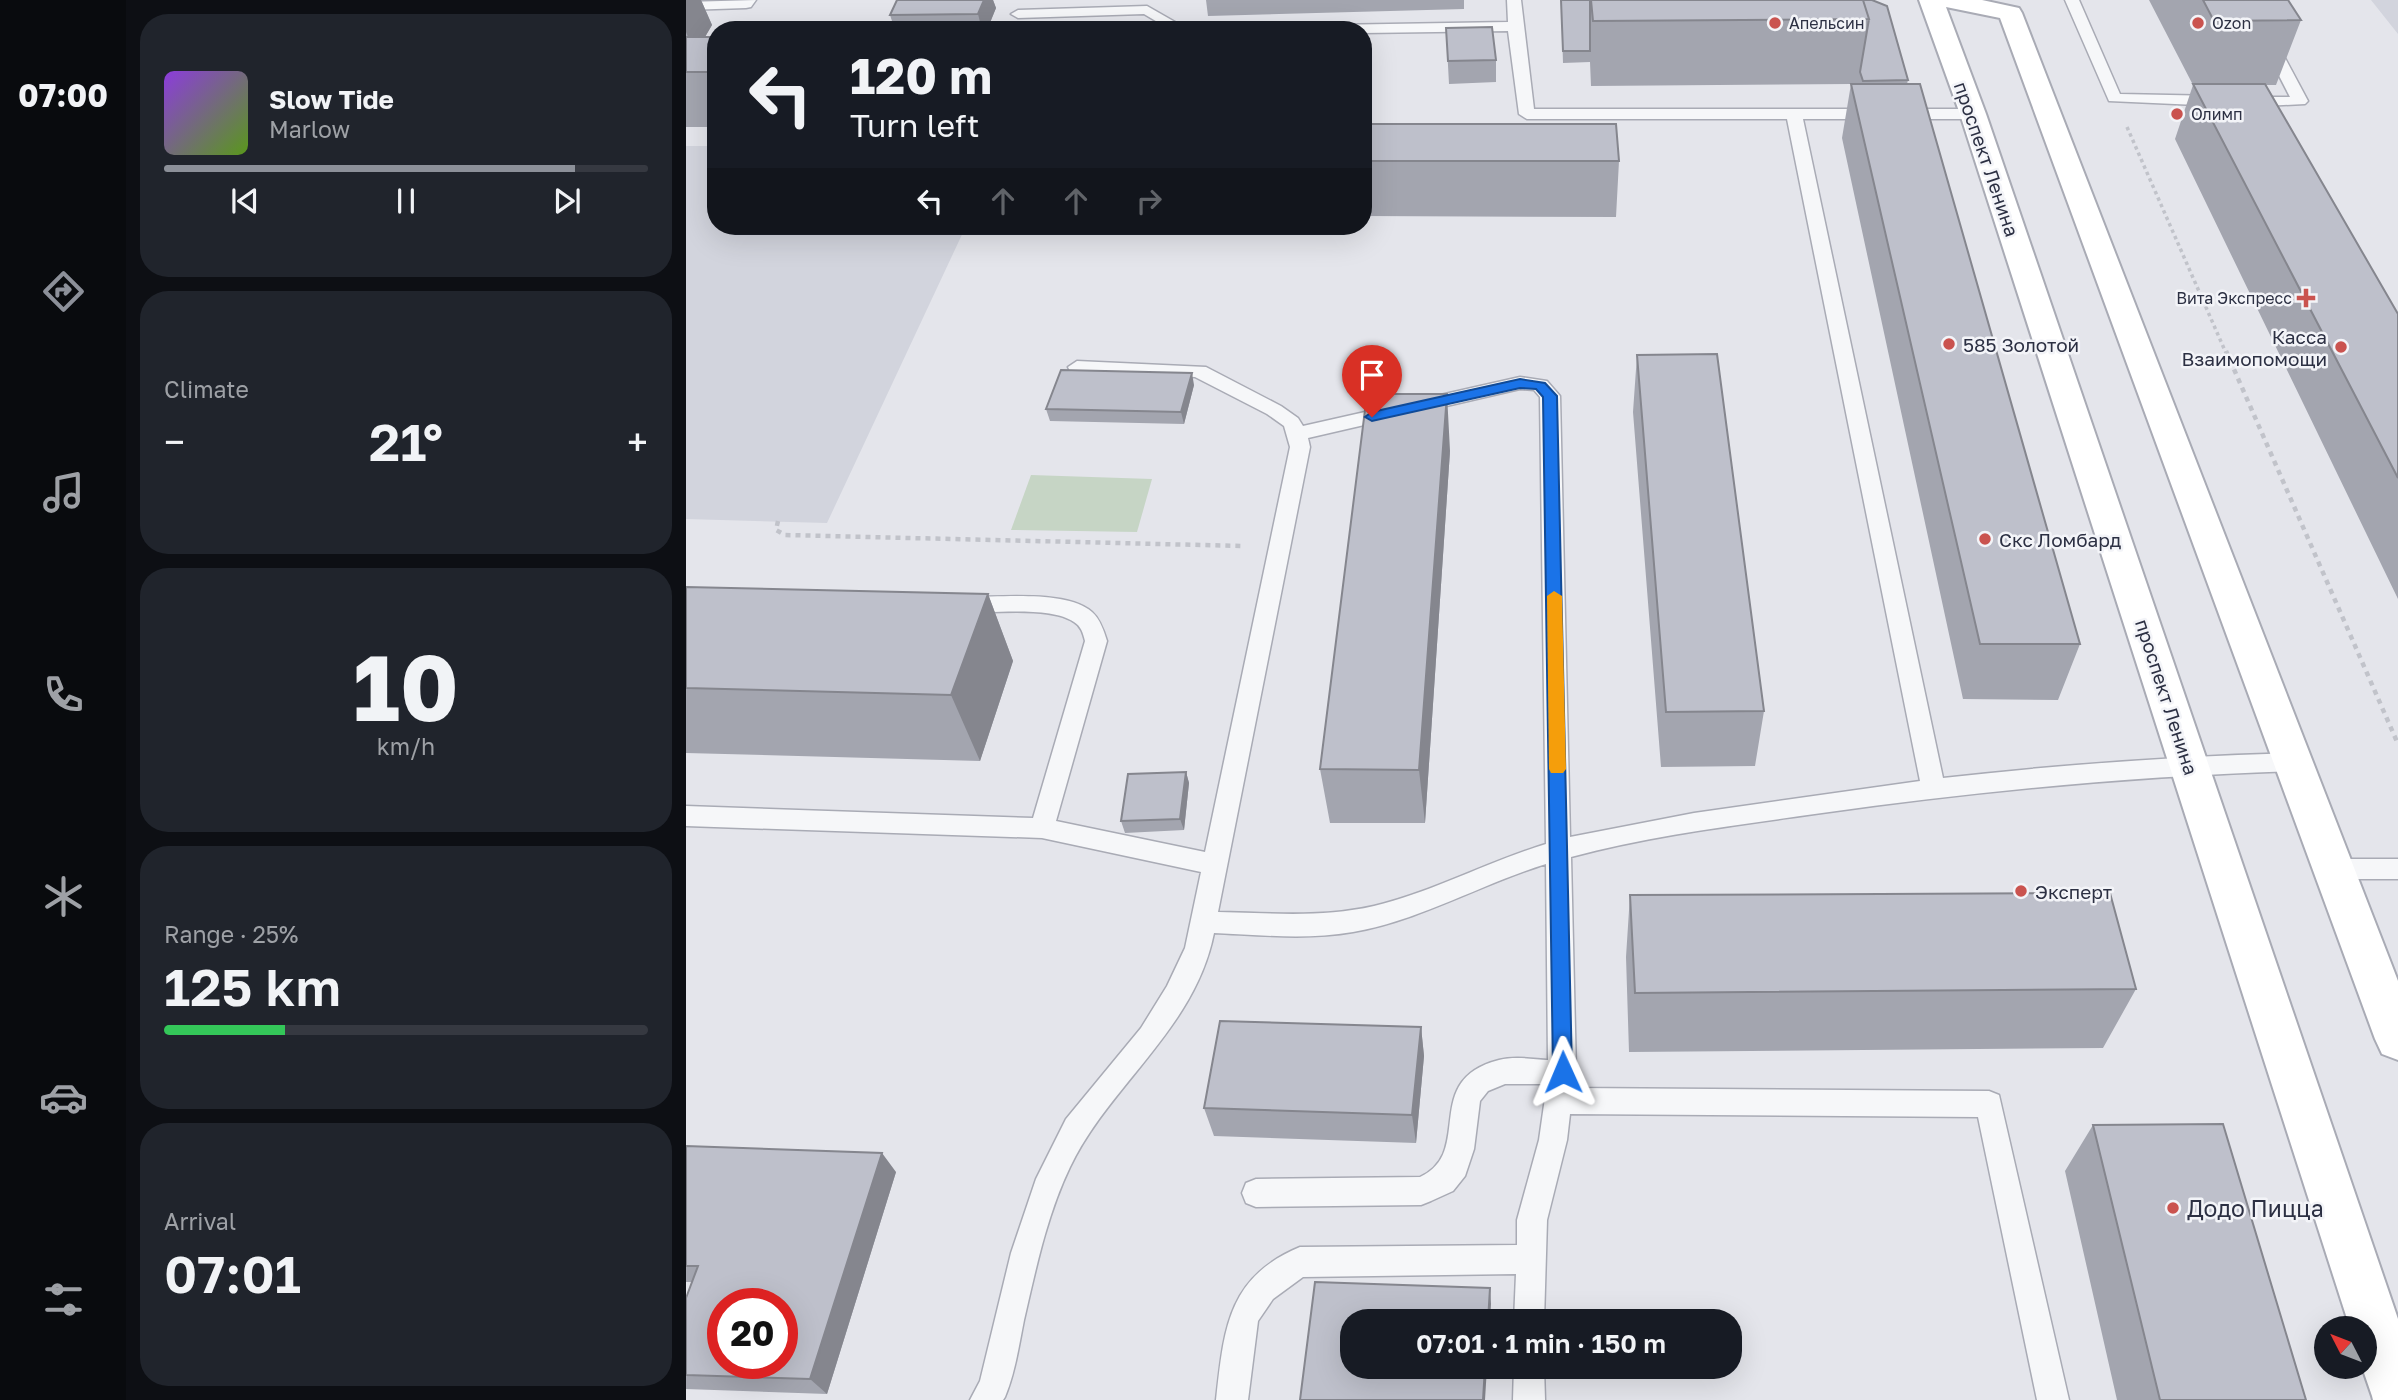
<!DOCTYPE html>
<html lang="en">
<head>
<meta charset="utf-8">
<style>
  body { margin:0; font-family:"Golos Text",sans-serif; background:#20242c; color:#f1f3f6; height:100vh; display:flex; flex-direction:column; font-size:26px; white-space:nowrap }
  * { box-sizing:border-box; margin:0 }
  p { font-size:23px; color:#9ea1a6 }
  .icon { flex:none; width:38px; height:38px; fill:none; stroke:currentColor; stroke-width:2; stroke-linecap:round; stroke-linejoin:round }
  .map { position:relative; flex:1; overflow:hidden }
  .side { display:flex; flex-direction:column; gap:14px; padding:14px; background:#0d0f14; width:560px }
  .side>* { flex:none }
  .top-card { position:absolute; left:21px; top:21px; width:665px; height:214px; border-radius:28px; box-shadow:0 7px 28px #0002; background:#171b24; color:#f1f3f6; overflow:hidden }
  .needle { width:46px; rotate:312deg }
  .fabs { position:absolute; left:1628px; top:1316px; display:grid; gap:14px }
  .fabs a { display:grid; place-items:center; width:63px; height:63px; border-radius:50%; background:#171b24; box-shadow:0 7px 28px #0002; font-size:35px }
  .speed { position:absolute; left:21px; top:1288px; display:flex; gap:14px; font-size:35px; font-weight:700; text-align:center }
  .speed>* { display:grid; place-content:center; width:91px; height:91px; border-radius:50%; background:#171b24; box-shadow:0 7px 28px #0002; line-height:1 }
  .speed .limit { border:10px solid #d22; background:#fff; color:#111 }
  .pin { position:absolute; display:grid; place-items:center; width:60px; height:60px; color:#fff; margin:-72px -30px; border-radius:50% 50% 50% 0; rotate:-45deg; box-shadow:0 0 7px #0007 }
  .pin .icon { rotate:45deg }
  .me { position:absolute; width:77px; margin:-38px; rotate:359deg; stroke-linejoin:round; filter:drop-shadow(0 0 5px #0008) }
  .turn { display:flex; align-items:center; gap:24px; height:147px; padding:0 28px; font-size:32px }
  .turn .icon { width:91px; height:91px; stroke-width:2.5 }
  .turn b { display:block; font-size:49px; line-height:60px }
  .lanes { display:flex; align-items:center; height:66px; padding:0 28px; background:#0003; justify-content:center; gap:35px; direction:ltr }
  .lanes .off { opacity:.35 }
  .big { font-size:52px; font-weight:600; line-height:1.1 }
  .side .card { flex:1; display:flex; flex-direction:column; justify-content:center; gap:10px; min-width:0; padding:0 24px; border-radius:28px; background:#20242c }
  .side .dial { align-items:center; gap:0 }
  .dial b { font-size:91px; line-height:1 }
  .song { display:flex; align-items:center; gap:21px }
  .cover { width:84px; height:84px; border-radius:10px; background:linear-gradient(135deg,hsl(270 70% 55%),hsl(90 70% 35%)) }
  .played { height:7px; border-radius:4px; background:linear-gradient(90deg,#8c9099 85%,#363941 85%) }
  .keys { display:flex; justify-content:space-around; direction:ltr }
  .heat { display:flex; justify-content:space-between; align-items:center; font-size:38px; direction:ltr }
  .charge { height:10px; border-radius:5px; background:linear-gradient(90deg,#34c759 25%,#363941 0) }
  .trip { position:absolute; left:654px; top:1309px; width:402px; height:70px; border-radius:28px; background:#171b24; box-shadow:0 7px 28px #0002; font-weight:600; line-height:70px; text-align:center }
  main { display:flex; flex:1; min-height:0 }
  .tab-bar { display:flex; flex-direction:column; width:126px; justify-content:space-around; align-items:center; background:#090b0e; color:#9ea1a6 }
  .tab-bar .icon { width:49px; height:49px }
  .tab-bar .on { color:#8c9099 }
  .tab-bar b { font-size:32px; color:#f1f3f6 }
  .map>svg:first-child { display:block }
</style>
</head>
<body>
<main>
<nav class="tab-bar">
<b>07:00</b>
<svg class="icon on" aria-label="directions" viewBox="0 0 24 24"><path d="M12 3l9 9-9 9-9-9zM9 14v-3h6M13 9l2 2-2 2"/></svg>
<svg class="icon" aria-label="music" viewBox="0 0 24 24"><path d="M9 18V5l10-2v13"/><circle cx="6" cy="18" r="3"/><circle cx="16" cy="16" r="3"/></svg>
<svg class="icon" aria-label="phone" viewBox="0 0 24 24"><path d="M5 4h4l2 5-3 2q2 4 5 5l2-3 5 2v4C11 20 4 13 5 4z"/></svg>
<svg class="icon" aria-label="climate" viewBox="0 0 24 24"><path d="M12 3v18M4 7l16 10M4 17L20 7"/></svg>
<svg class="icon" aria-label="car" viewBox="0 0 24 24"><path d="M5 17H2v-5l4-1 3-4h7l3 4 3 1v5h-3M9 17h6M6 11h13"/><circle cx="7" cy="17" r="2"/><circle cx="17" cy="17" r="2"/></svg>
<svg class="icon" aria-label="filters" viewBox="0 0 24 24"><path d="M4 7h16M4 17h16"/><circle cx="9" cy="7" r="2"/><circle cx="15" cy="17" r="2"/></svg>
</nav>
<section class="side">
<div class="card">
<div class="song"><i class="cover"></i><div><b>Slow Tide</b><p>Marlow</p></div></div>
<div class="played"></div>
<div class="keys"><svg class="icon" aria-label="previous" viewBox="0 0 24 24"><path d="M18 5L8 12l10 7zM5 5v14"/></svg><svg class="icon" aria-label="pause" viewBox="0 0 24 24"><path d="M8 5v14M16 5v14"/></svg><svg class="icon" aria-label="next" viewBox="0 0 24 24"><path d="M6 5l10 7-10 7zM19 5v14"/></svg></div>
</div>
<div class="card"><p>Climate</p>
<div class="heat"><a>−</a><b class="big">21°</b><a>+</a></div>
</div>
<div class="card dial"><b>10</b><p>km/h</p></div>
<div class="card"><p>Range · 25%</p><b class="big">125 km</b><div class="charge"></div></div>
<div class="card"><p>Arrival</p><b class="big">07:01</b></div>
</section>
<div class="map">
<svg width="1712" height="1400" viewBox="0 0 1712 1400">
  <rect width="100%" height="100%" fill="#e4e5eb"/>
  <path fill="#d2d4dd" d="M1685,0h27v34z
    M0,146h30v80h250l-139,297 -141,-4z"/>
  <path fill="#c6d5c5" d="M345,475l121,4 -15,53 -126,-2z"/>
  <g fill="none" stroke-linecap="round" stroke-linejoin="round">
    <defs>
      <path id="lane" d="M70,0l-5,7 -5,1 -60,2v-8z
        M821,0h14l13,109h439l8,5 -8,5h-170l140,659c116,-13 233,-22 350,-25l8,2 4,7 -4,7 -8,2c-158,5 -315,20 -471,42 -84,12 -170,22 -251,44l5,215 -2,16 415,3 10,4 70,305h-32l-59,-283 -408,-3 -3,26 -20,80 -3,101h-30l2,-47 -213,3 -30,22 -15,22 -10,79h-32c8,-70 11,-123 84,-153l217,-2v-25l22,-80 8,-56h-42l-17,7 -8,10 -6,48 -9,27 -12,15 -22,10 -10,4 -165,2 -10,-4 -4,-10 4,-10 10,-4 164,-2c55,-25 0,-97 79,-117 15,-4 33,-1 49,0l-2,-196c-65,20 -125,56 -193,68 -46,8 -93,3 -139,1 -19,96 -104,151 -144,234 -23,48 -34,101 -46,153 -5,25 -9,53 -19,77l-2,3h-33l10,-19 31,-128 25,-74 30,-60 75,-91 26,-42 18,-38 16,-76 -159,-34 -356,-12v-20l347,12 52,-177c-2,-8 -4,-15 -11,-19 -22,-16 -84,-9 -112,-9l-8,-2 -3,-6 3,-6 8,-2c33,1 104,-8 130,15 8,7 12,19 15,29l-51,180 149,31 85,-405 -6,-21 -17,-12 -72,-37 -125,-6 -2,-4 9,-6 129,6 75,39 17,12 5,8 217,-49 27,4 13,15 10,441 124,-24 226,-32 -133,-662h-260l-8,-5 -11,-83 -145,2v-3h-104l7,-4 242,-4zM834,389l14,1 6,7 6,447c-59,18 -113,48 -172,62 -52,12 -104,7 -156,6l92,-465 -2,-9z
        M1379,0h14l41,94 99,2 8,5 -8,5 -110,-5z
        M1554,0h14l54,101 -3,3 -60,3 -8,-5 8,-5h45z
        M461,6l42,24h-18l-27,-16 -126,4 -7,-4 7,-4z
        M1647,859h65v20h-65l-9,-3 -3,-7 3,-7z
        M828,1367h30l1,33h-32z"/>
      <path id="secondary" d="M1233,0h63l37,8 3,5 376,968v79l-16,-6 -7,-15 -375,-1021 -54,-11 40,107 412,1205v81h-25l-1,-4 -10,-29 2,-39h-14l-390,-1214z"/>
    </defs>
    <use href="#lane" stroke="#a9abb5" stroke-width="3"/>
    <use href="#secondary" stroke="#a9abb5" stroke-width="4"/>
    <path stroke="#c1c3ca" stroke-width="3.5" stroke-dasharray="3.5 3.5" stroke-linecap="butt" d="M1441,127l99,226"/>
    <path stroke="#c1c3ca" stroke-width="4.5" stroke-dasharray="5 5" stroke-linecap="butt" d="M1540,351l172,393
      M92,521l-2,9 9,5 458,11"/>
    <use href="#lane" fill="#f6f7f9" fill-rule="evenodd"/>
    <use href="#secondary" fill="#fff" fill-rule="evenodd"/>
  </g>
  <path fill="#a3a5af" d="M0,0h15l11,25 -7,12h11v90h-30z
    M211,0h96l3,8 -9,22h-92l-5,-15z
    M520,0h258v9l-256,7z
    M875,0h311l36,80 -1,4 173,560 -22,56 -95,-1 -121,-561 9,-54 -260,2 -1,-24 -27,1z
    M1463,0h139l13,20 -25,65h-10l132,229v285l-223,-460 18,-54z
    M760,28l50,32v22l-47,2z
    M677,124l256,37 -3,56 -253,-1z
    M951,355l127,356 -9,55 -94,1 -28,-355z
    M508,385l-10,39 -134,-3 -4,-12z
    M764,451l-25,372h-95l-10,-54z
    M0,587l302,7 25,67 -33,100 -294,-8z
    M500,772l3,11 -5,47 -59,3 -4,-12z
    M944,895l506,94 -33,59 -474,4 -3,-95z
    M735,1027l3,29 -8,87 -202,-7 -10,-28z
    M1407,1125l213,275h-189l-52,-229z
    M0,1146l210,26 -69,222 -141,-5v-91l6,-16h-6z"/>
  <path fill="#85868e" d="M0,0h15l11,25 -17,29 -9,-22z
    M298,0h9l3,8 -9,22h-5l-4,-16z
    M506,373l2,12 -10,39 -3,-12z
    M761,394l3,57 -25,372 -6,-53z
    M302,594l25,67 -33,100 -29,-66z
    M500,772l3,11 -5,47 -4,-11z
    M735,1027l3,29 -8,87 -4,-28z
    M196,1153l14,19 -69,222 -17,-15z
    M804,1288l1,16 -1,17h-2z
    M799,1367h2l-2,33h-2z"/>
  <path fill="#bec0cb" stroke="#85868e" stroke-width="2" fill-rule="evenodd" d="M211,0h87l-6,14 -88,1z
    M875,0h29v51h-27z
    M905,0h272l6,19 -276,2z
    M1177,0h9l15,6 21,74 -45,1 -3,-9 9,-53z
    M1517,0h85l13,20 -87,1z
    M806,27l4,33 -48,1 -2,-33z
    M0,37h30v35h-30z
    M1165,84h69l160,560h-100z
    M1507,84h72l133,230v164z
    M677,124h253l3,37h-256z
    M1031,354l47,357 -98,1 -29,-357z
    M375,370l131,3 -11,39 -135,-3z
    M681,394h80l-28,376 -99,-1z
    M0,587l302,7 -37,101 -265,-7z
    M500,772l-6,47 -59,2 7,-47z
    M1424,893l26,96 -501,4 -5,-98z
    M534,1021l201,6 -9,88 -208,-7z
    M1537,1124l83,276h-146l-67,-275z
    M0,1146l196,7 -72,226 -124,-4v-77l12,-32h-12zM37,1304h59v59h-59z
    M629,1282l175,6 -2,33h-135v46h132l-2,33h-183z"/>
  <path fill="#1a73e8" stroke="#114b97" stroke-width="2" d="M834,379l25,4 12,13 15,676 -3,7 -6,2 -7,-2 -3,-7 -10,-675 -7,-8 -16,-1 -148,33 -7,-4 7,-5z"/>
  <path fill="#f59e0b" d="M868,591l8,5 4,173 -3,4h-12l-2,-4 -2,-173z"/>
  <g fill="#ca534f" stroke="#f3f4f8" stroke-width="2.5">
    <circle cx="1089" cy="23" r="7"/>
    <circle cx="1512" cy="23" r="7"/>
    <circle cx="1491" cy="114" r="7"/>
    <path d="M1616.5 287.5h7v7h7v7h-7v7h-7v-7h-7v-7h7z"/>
    <circle cx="1263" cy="344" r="7"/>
    <circle cx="1655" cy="347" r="7"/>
    <circle cx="1299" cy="539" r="7"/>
    <circle cx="1335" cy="891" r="7"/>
    <circle cx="1487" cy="1208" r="7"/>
  </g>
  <g text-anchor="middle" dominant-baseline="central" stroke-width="5" stroke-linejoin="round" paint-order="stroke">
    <g font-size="16" fill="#2c3043" stroke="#f3f4f8" text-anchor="start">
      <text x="1103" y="23">Апельсин</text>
      <text x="1526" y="23">Ozon</text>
      <text x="1505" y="114">Олимп</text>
      <text x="1606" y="298" text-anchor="end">Вита Экспресс</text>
    </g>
    <g font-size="19" fill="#2c3043" stroke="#f3f4f8">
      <text transform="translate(1301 159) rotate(71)">проспект Ленина</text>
      <text transform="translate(1481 697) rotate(72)">проспект Ленина</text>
    </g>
    <g font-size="19" fill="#2c3043" stroke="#f3f4f8" text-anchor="start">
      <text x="1641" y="336" text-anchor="end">Касса<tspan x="1641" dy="22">Взаимопомощи</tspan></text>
      <text x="1277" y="344">585 Золотой</text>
      <text x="1313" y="539">Скс Ломбард</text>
      <text x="1349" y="891">Эксперт</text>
    </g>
    <g font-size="23" fill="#2c3043" stroke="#f3f4f8" text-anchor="start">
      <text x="1501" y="1208">Додо Пицца</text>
    </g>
  </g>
</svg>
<div class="fabs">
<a><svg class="needle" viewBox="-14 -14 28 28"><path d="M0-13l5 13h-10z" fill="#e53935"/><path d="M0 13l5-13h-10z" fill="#9ea1a6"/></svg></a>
</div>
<div class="speed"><div class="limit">20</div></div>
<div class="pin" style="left:686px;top:417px;background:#d93025"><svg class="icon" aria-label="arrive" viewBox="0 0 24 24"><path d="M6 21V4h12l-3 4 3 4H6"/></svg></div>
<svg class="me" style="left:877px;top:1072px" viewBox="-20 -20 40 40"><path d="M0-17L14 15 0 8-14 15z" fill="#1a73e8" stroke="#fff" stroke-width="4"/></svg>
<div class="trip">07:01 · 1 min · 150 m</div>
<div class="top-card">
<div class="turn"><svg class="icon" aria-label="left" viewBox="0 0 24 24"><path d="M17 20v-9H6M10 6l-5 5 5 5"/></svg><div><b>120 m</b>Turn left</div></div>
<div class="lanes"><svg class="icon" aria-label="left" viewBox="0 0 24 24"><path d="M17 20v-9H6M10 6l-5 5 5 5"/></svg><svg class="icon off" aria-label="ahead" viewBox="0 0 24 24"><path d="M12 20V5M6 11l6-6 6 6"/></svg><svg class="icon off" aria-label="ahead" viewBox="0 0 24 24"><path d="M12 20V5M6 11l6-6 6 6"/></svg><svg class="icon off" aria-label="right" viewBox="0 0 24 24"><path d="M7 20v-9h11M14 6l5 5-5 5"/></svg></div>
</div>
</div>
</main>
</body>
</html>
